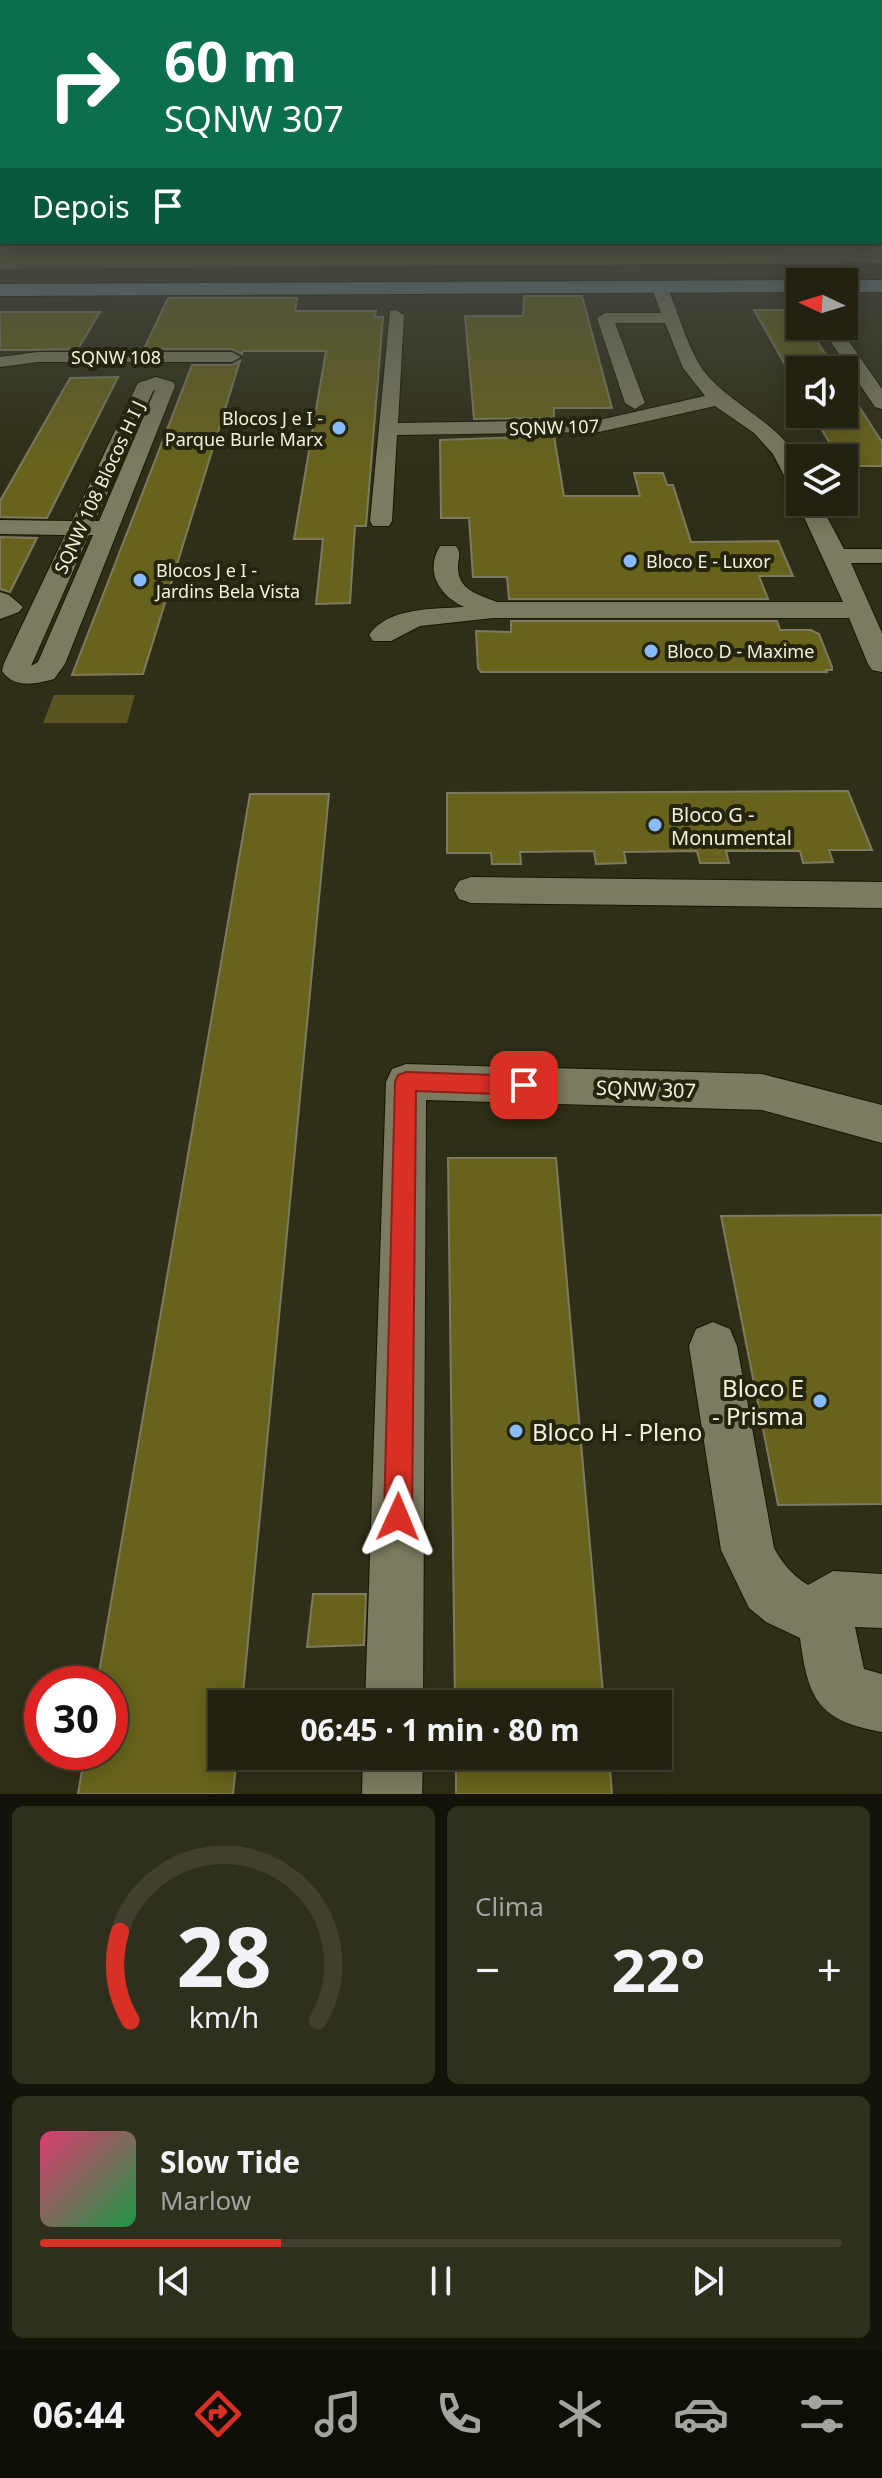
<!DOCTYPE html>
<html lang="pt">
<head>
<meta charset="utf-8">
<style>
  body { margin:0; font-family:"Noto Sans",sans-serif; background:#2f2f1e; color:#f1f3f6; height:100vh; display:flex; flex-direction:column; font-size:30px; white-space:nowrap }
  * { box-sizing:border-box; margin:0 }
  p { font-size:26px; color:#a3a49f }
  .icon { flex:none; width:44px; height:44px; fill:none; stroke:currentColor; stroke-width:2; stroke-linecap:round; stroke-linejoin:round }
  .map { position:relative; height:1794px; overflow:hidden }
  .details { display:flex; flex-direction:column; gap:12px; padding:12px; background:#131309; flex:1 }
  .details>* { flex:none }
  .guide { position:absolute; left:0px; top:0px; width:882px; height:244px; box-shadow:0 4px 20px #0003,0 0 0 2px #403f30; background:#0b6e4f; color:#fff; overflow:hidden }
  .needle { width:52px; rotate:274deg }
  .buttons { position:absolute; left:786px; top:268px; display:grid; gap:16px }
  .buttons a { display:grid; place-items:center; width:72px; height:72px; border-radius:0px; background:#232210; box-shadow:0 4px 20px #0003,0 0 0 2px #403f30; font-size:40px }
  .speed { position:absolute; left:24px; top:1666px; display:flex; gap:16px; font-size:40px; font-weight:700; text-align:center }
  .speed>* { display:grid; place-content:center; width:104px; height:104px; border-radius:50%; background:#232210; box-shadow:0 4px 20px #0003,0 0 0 2px #403f30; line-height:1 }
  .speed .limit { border:12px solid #d22; background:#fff; color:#111 }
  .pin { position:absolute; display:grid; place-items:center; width:68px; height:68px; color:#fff; margin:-34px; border-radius:16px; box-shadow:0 4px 12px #0006 }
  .me { position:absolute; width:88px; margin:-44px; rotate:1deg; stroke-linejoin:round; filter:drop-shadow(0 0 6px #0008) }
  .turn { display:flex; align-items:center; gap:28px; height:168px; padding:0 32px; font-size:36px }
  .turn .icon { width:104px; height:104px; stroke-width:2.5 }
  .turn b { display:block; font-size:56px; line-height:68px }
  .then { display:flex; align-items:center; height:76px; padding:0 32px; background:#0003; gap:16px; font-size:30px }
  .big { font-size:60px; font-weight:700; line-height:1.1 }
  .details .widget { flex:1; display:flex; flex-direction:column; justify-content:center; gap:12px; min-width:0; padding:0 28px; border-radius:12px; background:#2f2f1e }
  .details .dial { align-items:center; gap:0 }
  .dial svg { height:208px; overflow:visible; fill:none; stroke:#403f30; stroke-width:7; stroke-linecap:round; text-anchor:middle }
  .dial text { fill:#f1f3f6; stroke:none }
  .song { display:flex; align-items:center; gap:24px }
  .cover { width:96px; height:96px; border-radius:12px; background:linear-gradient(135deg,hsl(340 70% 55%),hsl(140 70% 35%)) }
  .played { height:8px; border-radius:4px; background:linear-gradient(90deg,#d93025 30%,#403f30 30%) }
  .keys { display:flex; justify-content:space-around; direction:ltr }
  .heat { display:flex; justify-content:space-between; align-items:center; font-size:44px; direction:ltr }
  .details .tiles { flex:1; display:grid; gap:12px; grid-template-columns:1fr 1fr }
  .widget:last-child { grid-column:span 2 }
  .trip { position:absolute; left:208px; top:1690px; width:464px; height:80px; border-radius:0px; background:#232210; box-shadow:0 4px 20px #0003,0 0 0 2px #403f30; font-weight:700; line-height:80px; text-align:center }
  .tab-bar { display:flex; height:128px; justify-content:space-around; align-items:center; background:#0e0e06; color:#a3a49f }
  .tab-bar .icon { width:56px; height:56px }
  .tab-bar .active { color:#d93025 }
  .tab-bar b { font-size:36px; color:#f1f3f6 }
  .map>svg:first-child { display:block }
</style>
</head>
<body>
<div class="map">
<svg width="882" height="1794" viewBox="0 0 882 1794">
  <rect width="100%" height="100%" fill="#2f2e16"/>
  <path fill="#585523" d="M2,213v29h878l2,-29v50l-882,6z
    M54,695h81l-8,28h-84z"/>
  <path fill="#67631c" stroke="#7c7b61" stroke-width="2" d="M524,296h58l30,112h-58v10l-80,1 -9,-103h58z
    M168,298h129l-2,13h81l-1,6h8l-17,209h-11l-5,77 -34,1 7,-65h-29l32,-188h-83l-1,3 -10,-5h-88z
    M754,310h43l3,16h7l29,44h-36v21z
    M0,312h100l-22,37 -50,1h-28z
    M240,361l-97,313 -71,1 120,-310h40z
    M118,377l-71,141 -47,-1v-16l70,-123z
    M844,383l38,59v24h-38v-8h-6l-25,-44h31z
    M554,436l10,60h76l-6,-23h29l4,12h6l18,57 87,-1 15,35h-34l9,23h-259l-2,-22h-34l-4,-59h-28l-1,-78z
    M0,537l37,1 -27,54 -10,-3z
    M511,621h266l3,9h31l8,4 13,33v3h-6l1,2h-346l-3,-4 -2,-37 35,1z
    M848,791l24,59h-43l4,12 -30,1 -3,-12h-74l3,12h-29l-3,-12 -73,1 2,11 -30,1 -2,-13 -74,1 1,12h-29l-1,-11h-44v-60z
    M250,794h79l-87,910h-20v52h15l-4,38h-155l7,-42h25v-68h-13z
    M448,1158h108l48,546h-149z
    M882,1215v289l-104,1 -57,-289z
    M313,1594h53l-2,51 -57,2z
    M456,1756h153l3,38h-156z"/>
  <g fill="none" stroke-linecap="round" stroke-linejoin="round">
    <defs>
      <path id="minor" d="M659,281l8,5c11,26 19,57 34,81 22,35 92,62 99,101 1,7 0,17 0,25l-8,-2 -19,-37 -19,-21 -39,-27 -116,26 -202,3 -5,86 -3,5h-16l-3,-5 20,-210 6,-1 8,5 -6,108 201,-3 106,-24 -22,-28 -18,-45h-50l30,80 -10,6 -10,-6 -28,-85 8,-5h56l-10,-27z
        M820,326h18l44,63v20l-7,-2z
        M38,352h194l9,5 -9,5h-194l-38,5v-10z
        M156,377l17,5 2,4 -110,278 -11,15c-18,5 -40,10 -52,-8l2,-8 61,-128 -65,-1v-14l72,1 64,-134 2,-4zM155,390l-56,131h-4l58,-130zM89,535h4l-55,127 -7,4z
        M800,497v5h19l25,47h38v14h-31l31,70v39l-10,-2 -4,-6 -19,-46h-356l-73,8 -29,15h-18l-4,-6c19,-28 65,-26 95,-28 -24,-11 -40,-35 -24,-61h16c5,7 3,10 2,19 -1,25 19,29 39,37h346l-46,-100z
        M0,592l9,3 14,12 -4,5 -19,7z
        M471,877l411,5v26l-411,-5 -12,-4 -5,-9 5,-9z
        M406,1064l356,10 120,31v38l-120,-33 -336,-10 -3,604h-58l21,-622 6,-13z
        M713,1322l17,7 7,17 37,202c9,16 18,27 34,37l25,-14 49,3v54l-27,-1 9,42 18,5v58c-63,-11 -74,-32 -82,-94l-34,-16 -17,-14 -28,-58 -32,-204 7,-17z
        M363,1756h60l-1,38h-60z"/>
      <path id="secondary" d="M800,280l8,2h-8v10l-800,4v-12z
        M844,280h38v12h-38v-10h-8z"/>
    </defs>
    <use href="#minor" stroke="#171601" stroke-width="2"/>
    <use href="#secondary" stroke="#171601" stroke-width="2"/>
    <use href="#minor" fill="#7c7b60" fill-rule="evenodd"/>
    <use href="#secondary" fill="#69818b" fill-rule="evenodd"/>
  </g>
  <linearGradient id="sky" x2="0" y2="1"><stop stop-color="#1a190c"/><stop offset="0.46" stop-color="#474c47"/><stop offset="1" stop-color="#474c47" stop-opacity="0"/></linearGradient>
  <rect width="882" height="465" fill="url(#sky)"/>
  <path fill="#d93025" stroke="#8d1f18" stroke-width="2" d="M406,1072l118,4 8,2 3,7 -3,7 -8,3 -108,-4 -4,426 -5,10 -9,4 -10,-4 -4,-10 11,-435 3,-7z"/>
  <g fill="#87bbfb" stroke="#25240c" stroke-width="3">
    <circle cx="339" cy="428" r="8"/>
    <circle cx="630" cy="561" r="8"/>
    <circle cx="140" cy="580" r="8"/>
    <circle cx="651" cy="651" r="8"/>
    <circle cx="655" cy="825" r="8"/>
    <circle cx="820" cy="1401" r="8"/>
    <circle cx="516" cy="1431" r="8"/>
  </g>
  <g text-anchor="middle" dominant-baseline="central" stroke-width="8" stroke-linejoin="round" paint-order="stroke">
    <g font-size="18" fill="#f1f1e2" stroke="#25240c">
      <text x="116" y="357">SQNW 108</text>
      <text transform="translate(554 427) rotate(-2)">SQNW 107</text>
      <text transform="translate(99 487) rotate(-65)">SQNW 108 Blocos H I J</text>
    </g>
    <g font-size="18" fill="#f1f1e2" stroke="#25240c" text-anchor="start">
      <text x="323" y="418" text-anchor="end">Blocos J e I -<tspan x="323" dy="21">Parque Burle Marx</tspan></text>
      <text x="646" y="561">Bloco E - Luxor</text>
      <text x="156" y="570">Blocos J e I -<tspan x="156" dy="21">Jardins Bela Vista</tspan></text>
      <text x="667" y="651">Bloco D - Maxime</text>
    </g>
    <g font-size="20" fill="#f1f1e2" stroke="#25240c" text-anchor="start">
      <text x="671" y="814">Bloco G -<tspan x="671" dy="23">Monumental</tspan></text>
    </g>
    <g font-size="20" fill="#f1f1e2" stroke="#25240c">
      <text transform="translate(646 1089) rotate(2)">SQNW 307</text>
    </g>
    <g font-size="24" fill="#f1f1e2" stroke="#25240c" text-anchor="end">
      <text x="804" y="1387">Bloco E<tspan x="804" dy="28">- Prisma</tspan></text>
      <text x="532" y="1431" text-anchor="start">Bloco H - Pleno</text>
    </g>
  </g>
</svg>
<div class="buttons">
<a><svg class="needle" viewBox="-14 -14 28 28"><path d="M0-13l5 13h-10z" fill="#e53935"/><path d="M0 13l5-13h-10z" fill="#a3a49f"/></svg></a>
<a><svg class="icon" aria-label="sound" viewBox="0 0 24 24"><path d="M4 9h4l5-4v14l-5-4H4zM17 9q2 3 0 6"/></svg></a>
<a><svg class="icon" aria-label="layers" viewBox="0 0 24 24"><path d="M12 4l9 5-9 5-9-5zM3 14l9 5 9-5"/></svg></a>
</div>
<div class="speed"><div class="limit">30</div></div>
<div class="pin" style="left:524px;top:1085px;background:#d93025"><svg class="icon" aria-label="arrive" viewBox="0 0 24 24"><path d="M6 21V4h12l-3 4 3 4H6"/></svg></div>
<svg class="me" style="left:398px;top:1517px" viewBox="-20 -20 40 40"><path d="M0-17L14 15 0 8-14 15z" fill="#d93025" stroke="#fff" stroke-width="4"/></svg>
<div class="trip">06:45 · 1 min · 80 m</div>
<div class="guide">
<div class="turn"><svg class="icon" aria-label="right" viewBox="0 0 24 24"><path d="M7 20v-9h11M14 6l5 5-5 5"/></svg><div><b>60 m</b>SQNW 307</div></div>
<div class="then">Depois<svg class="icon" aria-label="arrive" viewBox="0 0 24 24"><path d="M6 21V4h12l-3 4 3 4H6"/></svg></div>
</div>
</div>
<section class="details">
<div class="tiles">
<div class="widget dial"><svg viewBox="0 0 100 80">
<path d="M14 69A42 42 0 1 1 86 69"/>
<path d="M14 69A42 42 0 0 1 10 35" stroke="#d93025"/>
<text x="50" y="56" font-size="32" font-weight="700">28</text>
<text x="50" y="72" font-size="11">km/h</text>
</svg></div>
<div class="widget"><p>Clima</p>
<div class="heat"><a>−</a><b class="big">22°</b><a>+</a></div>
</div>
<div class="widget">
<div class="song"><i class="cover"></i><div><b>Slow Tide</b><p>Marlow</p></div></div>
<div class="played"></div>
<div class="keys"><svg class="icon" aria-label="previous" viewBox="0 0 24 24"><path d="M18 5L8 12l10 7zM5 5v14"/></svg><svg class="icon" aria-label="pause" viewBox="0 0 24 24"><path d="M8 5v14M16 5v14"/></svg><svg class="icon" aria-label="next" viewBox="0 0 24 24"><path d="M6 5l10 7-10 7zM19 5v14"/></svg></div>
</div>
</div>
</section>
<nav class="tab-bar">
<b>06:44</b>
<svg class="icon active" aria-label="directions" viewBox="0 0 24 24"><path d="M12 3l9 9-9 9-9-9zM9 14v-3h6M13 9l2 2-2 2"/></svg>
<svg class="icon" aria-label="music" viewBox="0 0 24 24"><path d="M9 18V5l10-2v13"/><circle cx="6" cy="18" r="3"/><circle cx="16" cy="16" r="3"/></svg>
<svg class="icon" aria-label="phone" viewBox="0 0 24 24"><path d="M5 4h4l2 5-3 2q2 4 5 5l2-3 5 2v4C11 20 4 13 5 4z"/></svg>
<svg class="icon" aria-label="climate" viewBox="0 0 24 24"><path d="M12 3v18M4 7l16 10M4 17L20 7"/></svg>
<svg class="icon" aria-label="car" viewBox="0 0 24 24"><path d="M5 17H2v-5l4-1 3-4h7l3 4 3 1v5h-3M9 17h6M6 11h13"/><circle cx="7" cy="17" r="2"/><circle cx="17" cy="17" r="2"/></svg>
<svg class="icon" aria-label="filters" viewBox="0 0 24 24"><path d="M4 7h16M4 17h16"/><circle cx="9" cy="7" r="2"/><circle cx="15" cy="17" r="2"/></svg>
</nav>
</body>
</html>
